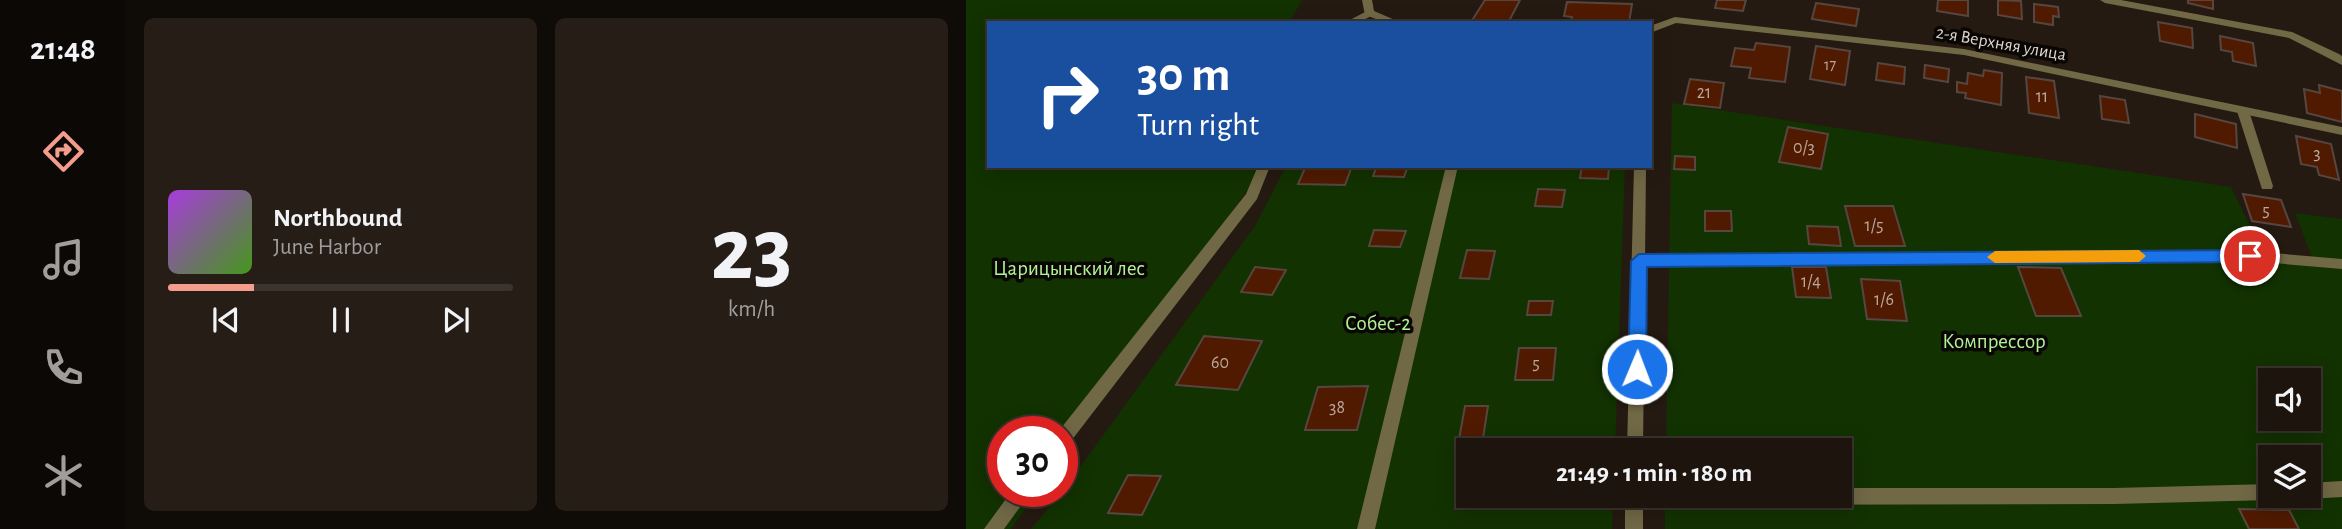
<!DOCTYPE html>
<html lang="en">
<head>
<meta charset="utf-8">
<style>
  body { margin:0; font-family:"Alegreya Sans",sans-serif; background:#251d16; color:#f1f3f6; height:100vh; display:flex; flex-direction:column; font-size:26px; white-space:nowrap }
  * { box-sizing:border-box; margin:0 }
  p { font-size:23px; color:#a09e9d }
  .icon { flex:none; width:38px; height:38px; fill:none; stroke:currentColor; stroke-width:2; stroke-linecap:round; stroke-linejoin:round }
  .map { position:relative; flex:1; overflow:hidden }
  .side { display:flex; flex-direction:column; gap:18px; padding:18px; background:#0f0b07; width:840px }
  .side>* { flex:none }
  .hud { position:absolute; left:21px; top:21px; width:665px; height:147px; border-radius:0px; box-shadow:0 4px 18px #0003,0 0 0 2px #3a332e; background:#1a4fa0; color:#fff; overflow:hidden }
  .tools { position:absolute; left:1292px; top:368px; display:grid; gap:14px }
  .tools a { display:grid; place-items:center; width:63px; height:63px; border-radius:0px; background:#1c140d; box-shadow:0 4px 18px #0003,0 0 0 2px #3a332e; font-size:35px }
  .speed { position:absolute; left:21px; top:416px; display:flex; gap:14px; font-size:35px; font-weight:700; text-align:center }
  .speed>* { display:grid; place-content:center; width:91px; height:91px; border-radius:50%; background:#1c140d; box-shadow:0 4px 18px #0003,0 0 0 2px #3a332e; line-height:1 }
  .speed .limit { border:10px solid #d22; background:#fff; color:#111 }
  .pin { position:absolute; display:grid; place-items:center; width:60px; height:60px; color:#fff; margin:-30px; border:4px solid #fff; border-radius:50%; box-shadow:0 2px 7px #0007 }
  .me { position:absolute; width:77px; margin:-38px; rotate:1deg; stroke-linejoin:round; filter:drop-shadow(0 0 5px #0008) }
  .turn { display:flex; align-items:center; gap:24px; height:147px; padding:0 35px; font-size:32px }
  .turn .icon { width:91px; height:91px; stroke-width:2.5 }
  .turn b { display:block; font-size:49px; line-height:60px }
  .side .card { flex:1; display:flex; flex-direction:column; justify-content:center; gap:10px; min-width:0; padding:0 24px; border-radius:10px; background:#251d16 }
  .side .dial { align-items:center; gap:0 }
  .dial b { font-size:91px; line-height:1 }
  .song { display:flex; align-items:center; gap:21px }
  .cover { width:84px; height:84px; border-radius:10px; background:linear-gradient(135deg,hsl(280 70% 55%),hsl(100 70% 35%)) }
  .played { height:7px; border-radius:4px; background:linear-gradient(90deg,#f49d8c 25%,#3a332e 25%) }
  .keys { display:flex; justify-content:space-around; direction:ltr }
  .side .tiles { flex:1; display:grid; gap:18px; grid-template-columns:repeat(2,1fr) }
  .trip { position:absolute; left:490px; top:438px; width:396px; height:70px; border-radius:0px; background:#1c140d; box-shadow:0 4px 18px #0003,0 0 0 2px #3a332e; font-weight:700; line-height:70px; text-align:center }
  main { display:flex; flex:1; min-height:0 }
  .tab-bar { display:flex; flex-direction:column; width:126px; justify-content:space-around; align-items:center; background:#0b0805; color:#a09e9d }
  .tab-bar .icon { width:49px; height:49px }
  .tab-bar .on { color:#f49d8c }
  .tab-bar b { font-size:32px; color:#f1f3f6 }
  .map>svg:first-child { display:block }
</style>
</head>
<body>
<main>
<nav class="tab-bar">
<b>21:48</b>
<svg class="icon on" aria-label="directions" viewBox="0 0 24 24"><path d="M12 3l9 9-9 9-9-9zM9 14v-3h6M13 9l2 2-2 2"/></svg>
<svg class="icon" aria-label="music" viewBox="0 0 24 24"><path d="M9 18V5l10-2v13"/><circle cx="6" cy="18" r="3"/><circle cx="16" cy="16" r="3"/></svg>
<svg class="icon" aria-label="phone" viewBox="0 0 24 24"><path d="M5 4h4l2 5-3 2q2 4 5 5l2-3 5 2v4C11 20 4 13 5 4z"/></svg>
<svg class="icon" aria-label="climate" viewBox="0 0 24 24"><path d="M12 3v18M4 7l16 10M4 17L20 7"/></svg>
</nav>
<section class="side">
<div class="tiles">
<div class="card">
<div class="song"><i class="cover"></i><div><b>Northbound</b><p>June Harbor</p></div></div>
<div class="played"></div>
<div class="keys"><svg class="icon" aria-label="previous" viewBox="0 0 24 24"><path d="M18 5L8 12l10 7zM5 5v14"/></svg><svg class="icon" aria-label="pause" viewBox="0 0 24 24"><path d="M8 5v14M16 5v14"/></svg><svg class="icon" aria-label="next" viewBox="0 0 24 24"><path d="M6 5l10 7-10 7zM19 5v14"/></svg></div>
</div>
<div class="card dial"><b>23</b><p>km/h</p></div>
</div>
</section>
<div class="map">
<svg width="1376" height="529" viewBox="0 0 1376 529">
  <rect width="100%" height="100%" fill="#251a11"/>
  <path fill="#123201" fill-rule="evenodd" d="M0,0h336l-13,23h-300v143h275l-202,289v-23h-59v60h34l-26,37h-45z
    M706,103l559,84 32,66 49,4 -17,-44 47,6v310h-677v-34h174v-45h-173zM1304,380h38v38h-38zM1304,457h38v38h-38z
    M320,166h339l-10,284h-147v45h145l-1,34h-581l31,-37 193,-266z"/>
  <path fill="#501a00" stroke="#564640" stroke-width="2" d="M519,0h35l-12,23 -37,-1z
    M751,0h29l-3,11 -28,-3z
    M972,0h30v16l-31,-5z
    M1032,0l23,1 1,18 -24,-4z
    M1222,0h25v9l-25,-6z
    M601,2l65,2 -3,19h-58l1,-6 -8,-1z
    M850,3l43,6 -3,17 -44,-7z
    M1068,4l24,3 1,10 -6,-1v9l-19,-3z
    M1192,22l34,6 1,20 -33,-7z
    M1254,36l33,7 3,23 -23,-5 -1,-9 -11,-2z
    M790,43l34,4 -5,35 -36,-4 2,-10 -20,-2 4,-18 19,2z
    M850,46l34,5 -5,34 -35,-6z
    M912,63l27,4 -1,17 -28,-4z
    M959,65l24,4 -1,13 -24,-4z
    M1018,70l18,3 -1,32 -36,-7 1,-5 -9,-1v-10l10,2 1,-11 15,3z
    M1060,77l28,4 5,37 -30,-5z
    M724,79l34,4 -4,25 -36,-4z
    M1353,85l23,6v31l-35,-9 -3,-24 16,4z
    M1134,96l25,4 4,23 -27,-4z
    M1229,114l41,10 1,24 -42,-11z
    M822,127l40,7 -7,35 -42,-7z
    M1330,136l35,8 8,36 -20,-5 -2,-8 -16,-3z
    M709,156l20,1v13l-21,-1z
    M340,166h46l-7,19 -47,-1z
    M411,166h31l-4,11 -31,-1z
    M616,166h27l-1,13 -28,-1z
    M572,189l27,1 -3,17 -27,-1z
    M1277,194l38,6 10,27 -39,-6z
    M879,206h48l12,40h-50z
    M739,211h26l1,20h-27z
    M841,226l31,1 3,19 -32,-2z
    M408,230l32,1 -6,16 -31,-1z
    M501,250l28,1 -6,28 -29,-1z
    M289,267l31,3 -14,25 -31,-3z
    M826,267h34l5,31 -35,-1z
    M1052,267l43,1 20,48h-45z
    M895,279l39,2 7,40 -40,-2z
    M563,301h24l-2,14h-24z
    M238,336l58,5 -24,49 -62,-5z
    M553,348h37l-3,32h-38z
    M402,386l-11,44h-52l13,-43z
    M499,406h23l-6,39h-24z
    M162,475l33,1 -19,39 -34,-2z
    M1273,509l50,1 10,19h-50z"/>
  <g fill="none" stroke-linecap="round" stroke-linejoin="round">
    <path fill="#716846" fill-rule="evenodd" d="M403,10l4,1v4l-15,8h-14z
      M1277,107l6,4 24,75 -1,3h-10l-1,-3 -24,-75z
      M292,166h12l-13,33 -189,246 -6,3v-16h-4l188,-238z
      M480,166h12l-83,363h-18z
      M1284,251l92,8v10l-92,-8 -611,5 -5,-1 -2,-4 2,-4 5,-1z
      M1376,481v16l-34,2 -7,-4h7v-12z
      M1304,484v11h7l-7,5 -156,4 -480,1 -6,-2 -3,-6 214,-2v-7h275z
      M45,492h20l-27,37h-20z"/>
    <path fill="#716846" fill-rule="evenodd" d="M396,0h10l2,11 28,12h-15l-22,-8z
      M1134,0h21l171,32 47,22 3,2v9l-53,-27 -184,-35z
      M709,17l289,32 378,78v8l-378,-80 -288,-32 -26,10v-7z
      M668,166h12l-3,284h-16z
      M659,495h18v34h-18z"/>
  </g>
  <path fill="#1a73e8" stroke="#114b97" stroke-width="2" d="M1284,250l8,6 -8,6 -603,5 -1,102 -3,5 -6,2 -6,-2 -3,-5 3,-108 8,-7z"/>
  <path fill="#f59e0b" d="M1173,250l7,6 -7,6 -144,1 -8,-6 8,-6z"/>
  <g text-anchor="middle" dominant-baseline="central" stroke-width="7" stroke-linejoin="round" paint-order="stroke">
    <g font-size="16" fill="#baa89c">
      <text x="864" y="65">17</text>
    </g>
    <g font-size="18" fill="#ded7d0" stroke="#0a0604">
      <text transform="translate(1035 44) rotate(10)">2-я Верхняя улица</text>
    </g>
    <g font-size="18" fill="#baa89c">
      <text x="738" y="93">21</text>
      <text x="1076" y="97">11</text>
      <text x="838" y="148">0/3</text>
      <text x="1351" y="154">3</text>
      <text x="1300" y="211">5</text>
      <text x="908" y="226">1/5</text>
      <text x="845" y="282">1/4</text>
      <text x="918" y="300">1/6</text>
      <text x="254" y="363">60</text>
      <text x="570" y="364">5</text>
      <text x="371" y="408">38</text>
    </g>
    <g font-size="21" fill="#b0f394" stroke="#0a0604">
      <text x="103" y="268">Царицынский лес</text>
      <text x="412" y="323">Собес-2</text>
      <text x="1028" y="341">Компрессор</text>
    </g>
  </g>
</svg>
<div class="tools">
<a><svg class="icon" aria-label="sound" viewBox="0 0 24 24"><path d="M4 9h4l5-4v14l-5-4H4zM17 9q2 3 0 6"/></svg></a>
<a><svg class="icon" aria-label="layers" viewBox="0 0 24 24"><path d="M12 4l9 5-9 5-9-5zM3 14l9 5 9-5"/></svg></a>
</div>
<div class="speed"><div class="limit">30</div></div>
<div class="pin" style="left:1284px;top:256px;background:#d93025"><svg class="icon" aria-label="arrive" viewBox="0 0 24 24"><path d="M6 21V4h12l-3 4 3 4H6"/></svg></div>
<svg class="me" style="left:671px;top:369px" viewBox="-20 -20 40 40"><circle r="17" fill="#1a73e8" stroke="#fff" stroke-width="3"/><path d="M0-11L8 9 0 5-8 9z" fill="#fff"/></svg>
<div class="trip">21:49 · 1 min · 180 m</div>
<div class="hud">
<div class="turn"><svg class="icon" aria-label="right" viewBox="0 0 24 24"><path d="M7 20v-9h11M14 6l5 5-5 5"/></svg><div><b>30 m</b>Turn right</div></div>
</div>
</div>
</main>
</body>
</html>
